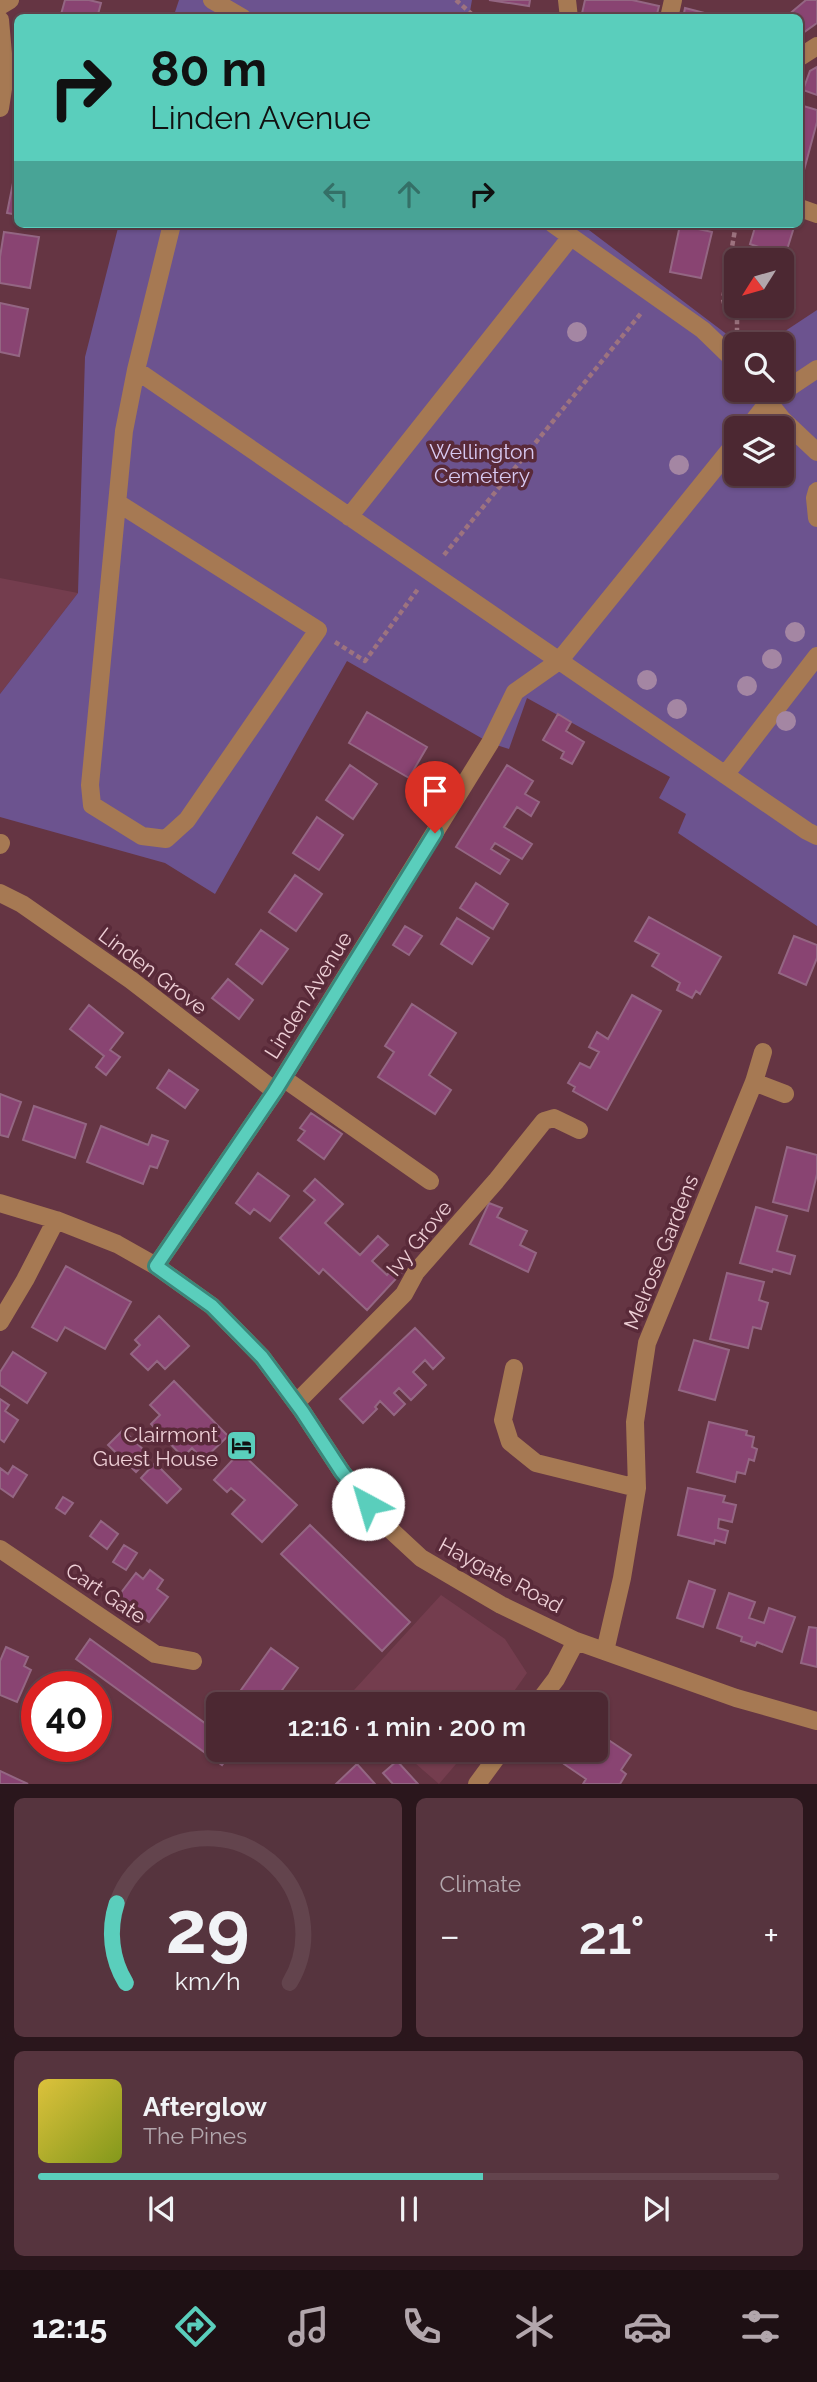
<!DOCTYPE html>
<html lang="en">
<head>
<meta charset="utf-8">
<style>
  body { margin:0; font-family:Raleway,sans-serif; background:#56343e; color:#f1f3f6; height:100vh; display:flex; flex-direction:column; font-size:26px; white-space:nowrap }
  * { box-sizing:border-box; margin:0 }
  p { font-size:23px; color:#b2a6ac }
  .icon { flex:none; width:38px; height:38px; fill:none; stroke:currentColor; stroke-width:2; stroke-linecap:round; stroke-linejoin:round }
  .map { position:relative; height:1784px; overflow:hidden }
  .drawer { display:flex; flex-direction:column; gap:14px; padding:14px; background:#2a161c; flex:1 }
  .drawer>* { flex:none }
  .hud { position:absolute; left:14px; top:14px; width:789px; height:214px; border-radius:10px; box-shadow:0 2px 5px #0004,0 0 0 2px #63444d; background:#5acebc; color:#111; overflow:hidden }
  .needle { width:46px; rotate:233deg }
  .tools { position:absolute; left:724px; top:248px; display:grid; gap:14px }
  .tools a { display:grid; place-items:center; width:70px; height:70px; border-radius:10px; background:#4c2832; box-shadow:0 2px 5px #0004,0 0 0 2px #63444d; font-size:35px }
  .speed { position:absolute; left:21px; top:1671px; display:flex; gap:14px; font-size:35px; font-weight:700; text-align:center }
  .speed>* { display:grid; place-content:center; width:91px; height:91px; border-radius:50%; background:#4c2832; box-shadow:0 2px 5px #0004,0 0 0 2px #63444d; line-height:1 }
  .speed .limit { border:10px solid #d22; background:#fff; color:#111 }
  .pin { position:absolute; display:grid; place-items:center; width:60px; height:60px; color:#fff; margin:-72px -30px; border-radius:50% 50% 50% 0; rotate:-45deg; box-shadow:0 0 7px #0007 }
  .pin .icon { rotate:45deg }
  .me { position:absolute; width:77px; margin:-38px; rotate:321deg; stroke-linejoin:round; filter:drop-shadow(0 0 5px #0008) }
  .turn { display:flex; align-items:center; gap:24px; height:147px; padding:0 21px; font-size:32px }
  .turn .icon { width:91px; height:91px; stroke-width:2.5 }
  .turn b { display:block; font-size:49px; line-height:60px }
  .lanes { display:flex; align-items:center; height:66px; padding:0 21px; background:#0003; justify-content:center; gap:35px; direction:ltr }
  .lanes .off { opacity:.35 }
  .big { font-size:52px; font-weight:600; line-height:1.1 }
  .drawer .tile { flex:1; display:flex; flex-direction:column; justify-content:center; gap:10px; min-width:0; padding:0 24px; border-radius:10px; background:#56343e }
  .drawer .dial { align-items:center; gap:0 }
  .dial svg { height:182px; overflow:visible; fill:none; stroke:#63444d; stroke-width:7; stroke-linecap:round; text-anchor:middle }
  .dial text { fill:#f1f3f6; stroke:none }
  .song { display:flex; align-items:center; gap:21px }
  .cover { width:84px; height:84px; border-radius:10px; background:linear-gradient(135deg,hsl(50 70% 55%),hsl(70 70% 35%)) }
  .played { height:7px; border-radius:4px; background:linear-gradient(90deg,#5acebc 60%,#63444d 60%) }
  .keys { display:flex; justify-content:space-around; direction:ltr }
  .heat { display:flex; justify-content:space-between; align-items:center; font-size:38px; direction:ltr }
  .drawer .tiles { flex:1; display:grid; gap:14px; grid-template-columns:1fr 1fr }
  .tile:last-child { grid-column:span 2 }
  .trip { position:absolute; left:206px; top:1692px; width:402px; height:70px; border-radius:10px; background:#4c2832; box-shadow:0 2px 5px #0004,0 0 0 2px #63444d; font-weight:600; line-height:70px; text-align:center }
  .dock { display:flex; height:112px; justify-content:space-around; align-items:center; background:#1e1014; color:#b2a6ac }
  .dock .icon { width:49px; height:49px }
  .dock .current { color:#5acebc }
  .dock b { font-size:32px; color:#f1f3f6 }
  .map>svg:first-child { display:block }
</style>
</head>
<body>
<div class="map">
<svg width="817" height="1784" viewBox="0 0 817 1784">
  <rect width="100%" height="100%" fill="#653543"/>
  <path fill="#743d4e" d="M0,578l78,15 -78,101z
    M441,1595l64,44 22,34 -22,31h-158l-3,-3z
    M400,1750h68l-29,34z"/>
  <path fill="#6c538f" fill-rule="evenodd" d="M179,0h293l-3,17 -296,1z
    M119,224h462l160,121h-4v45h45v-45h-18l53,-35v616l-139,-93 8,-19 -27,-16 11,-21 -143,-79 -18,51 -19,-6 -143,-82 -132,233 -50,-31 -165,-46v-123l78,-101 7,-236zM737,429h45v45h-45z"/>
  <path fill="#894472" stroke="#946683" stroke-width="2" d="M65,0h24l12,3 -4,15h-37z
    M489,0h41l-1,6z
    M585,0h47l27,6 -3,12h-75z
    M806,0h11v23l-17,12v-17h-31l1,-4 17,2z
    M685,8l39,10h-41z
    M817,67v28l-14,-5 7,-19z
    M800,105l17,5v12l-17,63z
    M17,163h1v52l-11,-2z
    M756,224h39l-10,32 -35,-12z
    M680,225l32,7 -11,46 -31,-6z
    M4,232l35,5 -9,51 -30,-5v-26z
    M0,303l28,6 -9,47 -19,-4z
    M367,712l60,35 -18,31 -60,-35z
    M558,714l13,8 -5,9 18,11 -12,22 -11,-6 3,-6 -21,-12z
    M350,765l27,19 -24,35 -27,-19z
    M507,765l26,16 -8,13 14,8 -8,14 -14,-9 -13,20 28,17 -10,15 -27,-16 -4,6 18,11 -9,14 -44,-27z
    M317,817l26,18 -24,35 -26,-17z
    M295,875l27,19 -26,37 -27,-19z
    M476,883l32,21 -15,25 -33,-21z
    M649,917l72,40 -21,37 -4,-3 -4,7 -15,-8 3,-7 -28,-17 7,-12 -24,-13z
    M457,918l32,20 -17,26 -31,-20z
    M405,926l17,10 -13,19 -16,-10z
    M261,930l27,19 -26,35 -26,-20z
    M794,936l23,9v13l-11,27 -27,-12z
    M228,979l25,21 -14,19 -27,-21z
    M632,995l29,16 -54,99 -34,-19 2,-4 -7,-4 12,-20 10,5 9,-16 -10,-5 8,-15 11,7z
    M412,1004l44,29 -27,42 22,15 -16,24 -57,-37 16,-25 -9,-6z
    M89,1005l34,28 -13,17 10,7 -14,18 -10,-8 8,-11 -34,-27z
    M169,1070l29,20 -13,18 -28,-20z
    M0,1094l21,8 -13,35 -8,-2z
    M34,1106l52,18 -11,34 -52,-18z
    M311,1113l31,21 -18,25 -26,-19 7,-9 -5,-3z
    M101,1126l47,19 4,-10 16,6 -11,27 -7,-2 -7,18 -56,-22z
    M787,1147l30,8v19l-9,37 -35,-9z
    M258,1173l31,23 -19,25 -16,-12 -4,5 -14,-11z
    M315,1179l28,25 -18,19 35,32 18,-19 10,9 -16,16 15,14 10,-11 7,6 -37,40 -44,-41 -4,5 -39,-36 35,-38 -11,-9z
    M489,1203l13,5 -5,9 30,14 -7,14 16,8 -8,19 -58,-28z
    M756,1207l31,9 -10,35 18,5 -5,18 -17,-5 -1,3 -32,-9z
    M66,1266l65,36 -26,47 -40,-22 -8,14 -25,-14z
    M727,1273l37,9 -5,18 9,3 -7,26 -8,-2 -5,21 -38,-9z
    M159,1316l30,30 -24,23 -8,-8 -9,9 -17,-16 9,-9 -5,-5z
    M415,1328l29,30 -11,11 -8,-9 -12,12 13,13 -15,15 -12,-12 -5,5 11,11 -11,11 -14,-14 -5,6 2,2 -14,14 -23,-24z
    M694,1340l35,10 -14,50 -36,-10z
    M13,1352l33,21 -19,30 -27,-18v-13z
    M174,1381l54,55 -25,24 -11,-12 -9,9 -32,-33 9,-9 -10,-10z
    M0,1399l9,6 -4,6 13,9 -14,22 -4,-3z
    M709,1422l38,9 -1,4 8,2 -2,10 5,2 -3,12 -5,-2 -4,15 -8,-2 -2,10 -38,-10z
    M123,1430l28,27 -15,15 -28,-27z
    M240,1452l57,53 -35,37 -30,-28 13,-14 -14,-12 -4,4 -13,-12z
    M155,1463l26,26 -14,14 -26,-25z
    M13,1466l14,9 -14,22 -13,-9v-20l8,6z
    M688,1488l37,8 -2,6 13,3 -4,17 -13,-3 -1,9 10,3 -3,12 -10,-3 -1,4 -36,-9z
    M63,1497l10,6 -8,11 -9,-6z
    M101,1521l17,13 -11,15 -17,-13z
    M310,1525l100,97 -28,29 -101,-97z
    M124,1545l13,8 -11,17 -13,-8z
    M150,1570l13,10 -6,9 11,8 -19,25 -32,-24 19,-25 7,6z
    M689,1581l26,9 -12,37 -26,-9z
    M729,1593l26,9 -6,16 15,5 5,-15 26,9 -13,35 -25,-10 -2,4 -14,-5 1,-4 -25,-9z
    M809,1627l8,1v39l-16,-4z
    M90,1639l123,90 6,-8v29h14l-11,15 -146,-106z
    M6,1647l22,10 -4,9 7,4 -14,32 -17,-7v-34z
    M271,1648l27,20 -26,36h-41z
    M607,1739l24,16 -10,15 5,4 -6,10h-37l3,-5 -22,-15 8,-14h25v-10l7,4z
    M397,1761l21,23h-25l-10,-11z
    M357,1764l18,20h-39z
    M0,1771l28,13h-28z"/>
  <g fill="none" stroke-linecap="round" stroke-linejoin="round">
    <path stroke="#9d737f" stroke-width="4.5" stroke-dasharray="5 3.5" stroke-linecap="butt" d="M456,0l20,18
      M736,224l-13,75 3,12 11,9v13
      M444,555l198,-243
      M335,642l30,19 53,-72"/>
    <path stroke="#a67953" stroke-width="18" d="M212,0l31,18
      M567,0l2,18
      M0,6l10,-6
      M669,18l4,-18
      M0,20l5,56 -5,32
      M800,57l17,-11
      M800,208l17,6
      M553,224l150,106 34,33
      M136,370l671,461 10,5
      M759,390l23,29 35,33
      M747,429l22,-28 48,-32
      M817,491l-2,7 2,20
      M118,503l200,127 -131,190 -21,19 -24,-3 -50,-31 -2,-20 34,-354 12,-61 36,-146
      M349,517l221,-279
      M725,775l92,-119
      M0,845l1,-2
      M0,893l22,11 109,76 144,111
      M283,1078l147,103
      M754,1082l31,12
      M0,1203l56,17 61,24 39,22 56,40 50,51 40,54 40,61 39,49 40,37 80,47 75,36 160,57 81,23
      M156,1266l119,-175 215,-348 25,-51 44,-31 178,-220
      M0,1322l25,-42 31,-60
      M514,1368l-11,52 7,22 26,21 101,25
      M296,1403l108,-109 12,-22 80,-91 48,-60 10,-3 25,12
      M0,1549l155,105 38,7
      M605,1651l17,-73 15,-90 -2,-66 12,-79 107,-261 9,-30
      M537,1704l19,-25 20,-38
      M477,1784l25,-34"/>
  </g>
  <g fill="#a486a3">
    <circle cx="577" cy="332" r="10"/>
    <circle cx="679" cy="465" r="10"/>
    <circle cx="795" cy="632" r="10"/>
    <circle cx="772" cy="659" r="10"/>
    <circle cx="647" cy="680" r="10"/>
    <circle cx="747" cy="686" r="10"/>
    <circle cx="677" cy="709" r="10"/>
    <circle cx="786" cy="721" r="10"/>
  </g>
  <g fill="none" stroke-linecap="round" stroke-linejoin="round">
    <defs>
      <path id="route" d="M368,1504l-26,-32 -40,-61 -40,-54 -50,-51 -56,-40 119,-175 160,-258"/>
    </defs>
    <use href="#route" stroke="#3a867a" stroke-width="18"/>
    <use href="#route" stroke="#5acebc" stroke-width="12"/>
  </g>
  <defs>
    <symbol id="hotel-square" viewBox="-11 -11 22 22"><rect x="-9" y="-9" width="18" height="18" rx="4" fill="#5acebc" stroke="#592a39"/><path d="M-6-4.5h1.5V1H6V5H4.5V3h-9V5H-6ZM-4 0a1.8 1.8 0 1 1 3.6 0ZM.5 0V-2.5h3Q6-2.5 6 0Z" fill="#111"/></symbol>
  </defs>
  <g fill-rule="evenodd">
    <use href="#hotel-square" x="224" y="1428" width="35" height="35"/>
  </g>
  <g text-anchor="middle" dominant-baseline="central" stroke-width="7" stroke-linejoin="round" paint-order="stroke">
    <g font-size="21" fill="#d8c9f1" stroke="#592a39">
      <text x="482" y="451">Wellington<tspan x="482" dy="24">Cemetery</tspan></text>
    </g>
    <g font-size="21" fill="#eecfd6" stroke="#592a39">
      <text transform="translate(153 971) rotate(37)">Linden Grove</text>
      <text transform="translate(308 995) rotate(-58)">Linden Avenue</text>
      <text transform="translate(419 1238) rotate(-51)">Ivy Grove</text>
      <text transform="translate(661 1252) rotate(-68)">Melrose Gardens</text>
      <text transform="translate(501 1575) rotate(28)">Haygate Road</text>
      <text transform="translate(106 1593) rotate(34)">Cart Gate</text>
    </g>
    <g font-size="21" fill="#eecfd6" stroke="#592a39" text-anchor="end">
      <text x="218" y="1434">Clairmont<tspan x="218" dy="24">Guest House</tspan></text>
    </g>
  </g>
</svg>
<div class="tools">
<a><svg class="needle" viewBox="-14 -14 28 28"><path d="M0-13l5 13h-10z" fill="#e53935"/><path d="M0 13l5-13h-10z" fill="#b2a6ac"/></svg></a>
<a><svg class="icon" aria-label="search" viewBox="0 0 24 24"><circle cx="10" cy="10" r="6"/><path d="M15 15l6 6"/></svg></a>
<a><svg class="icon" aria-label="layers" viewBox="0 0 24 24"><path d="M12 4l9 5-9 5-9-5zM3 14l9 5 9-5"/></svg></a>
</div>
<div class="speed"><div class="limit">40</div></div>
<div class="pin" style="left:435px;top:833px;background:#d93025"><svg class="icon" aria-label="arrive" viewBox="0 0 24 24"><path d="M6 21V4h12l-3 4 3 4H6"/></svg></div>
<svg class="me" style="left:368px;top:1504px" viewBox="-20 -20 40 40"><circle r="19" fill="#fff"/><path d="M0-13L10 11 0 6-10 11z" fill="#5acebc"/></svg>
<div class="trip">12:16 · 1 min · 200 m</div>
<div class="hud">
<div class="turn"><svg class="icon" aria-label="right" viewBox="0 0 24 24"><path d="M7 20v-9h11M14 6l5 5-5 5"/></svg><div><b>80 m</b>Linden Avenue</div></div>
<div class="lanes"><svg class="icon off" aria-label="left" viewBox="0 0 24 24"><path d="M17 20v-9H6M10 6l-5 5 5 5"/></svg><svg class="icon off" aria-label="ahead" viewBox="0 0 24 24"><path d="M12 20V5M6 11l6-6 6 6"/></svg><svg class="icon" aria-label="right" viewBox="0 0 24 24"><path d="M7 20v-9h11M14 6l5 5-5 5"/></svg></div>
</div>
</div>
<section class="drawer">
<div class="tiles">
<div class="tile dial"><svg viewBox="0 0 100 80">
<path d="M14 69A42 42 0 1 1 86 69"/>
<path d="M14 69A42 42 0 0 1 10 34" stroke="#5acebc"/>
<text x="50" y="56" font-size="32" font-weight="700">29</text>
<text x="50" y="72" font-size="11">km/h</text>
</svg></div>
<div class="tile"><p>Climate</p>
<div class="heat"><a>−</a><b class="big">21°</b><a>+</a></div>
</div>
<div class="tile">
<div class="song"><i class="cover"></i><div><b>Afterglow</b><p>The Pines</p></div></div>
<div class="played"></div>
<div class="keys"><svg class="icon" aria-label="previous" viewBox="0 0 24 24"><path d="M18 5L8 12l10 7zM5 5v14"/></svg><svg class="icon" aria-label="pause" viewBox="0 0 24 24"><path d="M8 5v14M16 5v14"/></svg><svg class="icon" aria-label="next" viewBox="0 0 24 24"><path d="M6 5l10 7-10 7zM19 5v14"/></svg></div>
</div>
</div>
</section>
<nav class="dock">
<b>12:15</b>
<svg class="icon current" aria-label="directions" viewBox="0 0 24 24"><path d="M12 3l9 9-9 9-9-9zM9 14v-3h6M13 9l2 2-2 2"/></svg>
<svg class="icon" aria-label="music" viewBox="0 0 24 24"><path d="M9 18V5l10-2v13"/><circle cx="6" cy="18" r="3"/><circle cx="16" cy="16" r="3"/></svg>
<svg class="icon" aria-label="phone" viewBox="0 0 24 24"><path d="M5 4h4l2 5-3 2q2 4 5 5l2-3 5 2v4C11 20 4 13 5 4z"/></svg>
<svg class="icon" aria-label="climate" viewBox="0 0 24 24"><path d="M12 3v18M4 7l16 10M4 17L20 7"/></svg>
<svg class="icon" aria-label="car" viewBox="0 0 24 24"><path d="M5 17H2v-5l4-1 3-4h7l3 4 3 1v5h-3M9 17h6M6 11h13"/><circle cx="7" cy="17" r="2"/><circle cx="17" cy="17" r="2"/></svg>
<svg class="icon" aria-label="filters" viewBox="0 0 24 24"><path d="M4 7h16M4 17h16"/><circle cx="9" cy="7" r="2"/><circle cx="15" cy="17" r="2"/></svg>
</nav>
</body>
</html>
